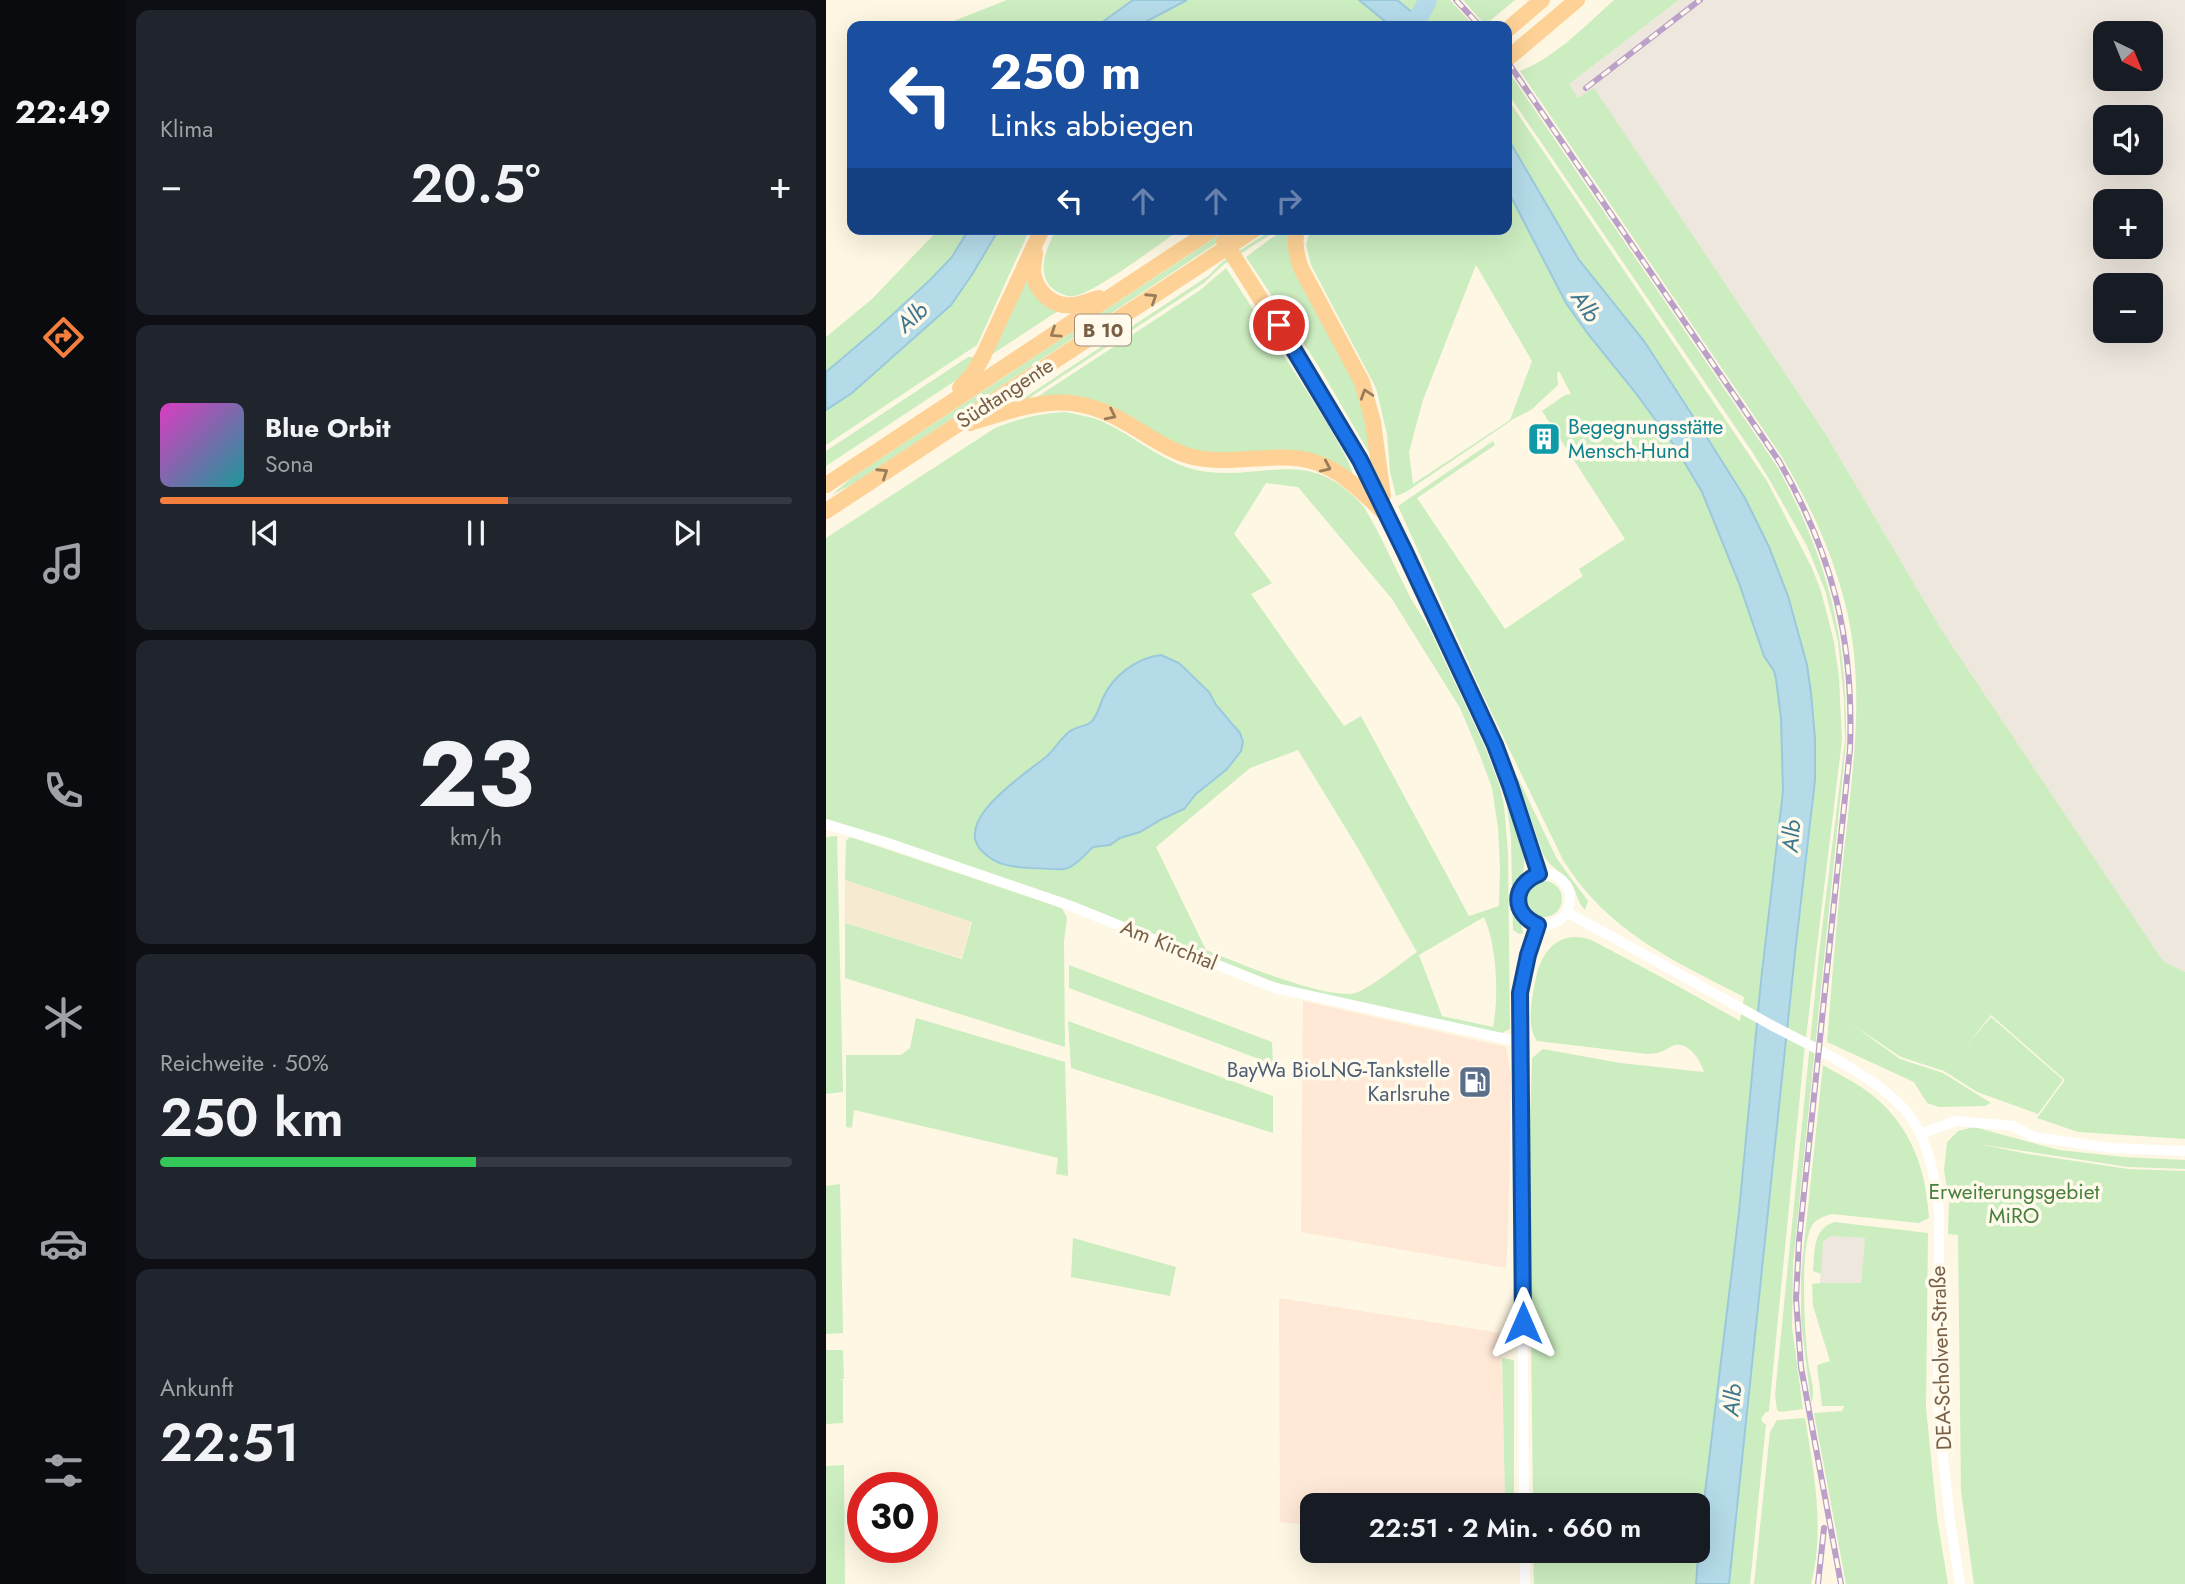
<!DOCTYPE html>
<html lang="de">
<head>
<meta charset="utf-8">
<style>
  body { margin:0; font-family:Jost,sans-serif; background:#20242c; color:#f1f3f6; height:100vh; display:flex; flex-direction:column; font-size:26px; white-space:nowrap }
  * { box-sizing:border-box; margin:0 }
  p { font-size:23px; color:#9ea1a6 }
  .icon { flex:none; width:38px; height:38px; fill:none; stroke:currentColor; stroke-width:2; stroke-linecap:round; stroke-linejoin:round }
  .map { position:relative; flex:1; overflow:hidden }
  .panel { display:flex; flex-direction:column; gap:10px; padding:10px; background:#0d0f14; width:700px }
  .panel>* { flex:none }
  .hud { position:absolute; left:21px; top:21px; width:665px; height:214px; border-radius:14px; box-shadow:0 7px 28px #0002; background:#1a4fa0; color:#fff; overflow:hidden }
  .needle { width:46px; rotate:137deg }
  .tools { position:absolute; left:1267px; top:21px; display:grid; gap:14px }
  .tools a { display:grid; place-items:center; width:70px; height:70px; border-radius:14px; background:#171b24; box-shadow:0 7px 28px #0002; font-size:35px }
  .speed { position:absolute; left:21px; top:1472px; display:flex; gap:14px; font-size:35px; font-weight:700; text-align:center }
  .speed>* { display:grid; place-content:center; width:91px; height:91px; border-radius:50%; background:#171b24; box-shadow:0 7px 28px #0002; line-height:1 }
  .speed .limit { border:10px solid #d22; background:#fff; color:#111 }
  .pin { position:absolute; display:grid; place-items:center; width:60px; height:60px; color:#fff; margin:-30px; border:4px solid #fff; border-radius:50%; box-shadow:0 2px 7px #0007 }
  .me { position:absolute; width:77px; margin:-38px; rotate:0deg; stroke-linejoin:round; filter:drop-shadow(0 0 5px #0008) }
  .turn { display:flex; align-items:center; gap:24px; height:147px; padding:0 28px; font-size:32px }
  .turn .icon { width:91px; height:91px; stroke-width:2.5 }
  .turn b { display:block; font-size:49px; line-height:60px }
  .lanes { display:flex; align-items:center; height:66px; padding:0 28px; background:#0003; justify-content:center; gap:35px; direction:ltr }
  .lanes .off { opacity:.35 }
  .big { font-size:52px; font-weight:600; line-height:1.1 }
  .panel .card { flex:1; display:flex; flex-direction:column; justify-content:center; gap:10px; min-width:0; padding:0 24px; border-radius:14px; background:#20242c }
  .panel .dial { align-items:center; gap:0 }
  .dial b { font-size:91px; line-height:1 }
  .song { display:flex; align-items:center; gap:21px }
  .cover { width:84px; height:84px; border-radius:10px; background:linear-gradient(135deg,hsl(310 70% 55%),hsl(180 70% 35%)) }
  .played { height:7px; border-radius:4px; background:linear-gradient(90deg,#f37e3d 55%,#363941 55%) }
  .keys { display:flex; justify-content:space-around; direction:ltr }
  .heat { display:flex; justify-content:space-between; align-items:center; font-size:38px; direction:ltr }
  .charge { height:10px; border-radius:5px; background:linear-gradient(90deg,#34c759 50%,#363941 0) }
  .trip { position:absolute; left:474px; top:1493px; width:410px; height:70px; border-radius:14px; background:#171b24; box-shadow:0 7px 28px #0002; font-weight:600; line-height:70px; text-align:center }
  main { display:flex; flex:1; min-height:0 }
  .dock { display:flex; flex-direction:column; width:126px; justify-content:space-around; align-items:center; background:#090b0e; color:#9ea1a6 }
  .dock .icon { width:49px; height:49px }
  .dock .current { color:#f37e3d }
  .dock b { font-size:32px; color:#f1f3f6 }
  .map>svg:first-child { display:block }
</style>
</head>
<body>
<main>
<nav class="dock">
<b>22:49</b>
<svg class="icon current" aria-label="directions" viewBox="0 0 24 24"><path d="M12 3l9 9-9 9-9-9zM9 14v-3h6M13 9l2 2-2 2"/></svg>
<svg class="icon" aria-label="music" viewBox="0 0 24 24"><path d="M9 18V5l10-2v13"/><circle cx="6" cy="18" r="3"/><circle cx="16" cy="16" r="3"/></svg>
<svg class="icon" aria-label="phone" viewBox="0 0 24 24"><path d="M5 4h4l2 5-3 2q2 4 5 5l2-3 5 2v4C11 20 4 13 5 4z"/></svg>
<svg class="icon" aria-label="climate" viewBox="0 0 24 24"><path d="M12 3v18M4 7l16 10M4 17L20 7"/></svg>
<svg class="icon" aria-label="car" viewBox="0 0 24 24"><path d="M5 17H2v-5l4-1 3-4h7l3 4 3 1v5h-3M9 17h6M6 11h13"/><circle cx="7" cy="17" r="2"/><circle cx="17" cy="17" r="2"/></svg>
<svg class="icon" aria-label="filters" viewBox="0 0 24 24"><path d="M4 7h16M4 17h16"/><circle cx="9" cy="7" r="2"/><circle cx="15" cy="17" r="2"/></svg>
</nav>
<section class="panel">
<div class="card"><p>Klima</p>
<div class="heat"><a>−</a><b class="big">20.5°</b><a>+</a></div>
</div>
<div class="card">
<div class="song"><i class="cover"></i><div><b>Blue Orbit</b><p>Sona</p></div></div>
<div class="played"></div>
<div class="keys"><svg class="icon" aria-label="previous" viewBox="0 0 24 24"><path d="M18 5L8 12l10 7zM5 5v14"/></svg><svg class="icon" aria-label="pause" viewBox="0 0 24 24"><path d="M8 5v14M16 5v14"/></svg><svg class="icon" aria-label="next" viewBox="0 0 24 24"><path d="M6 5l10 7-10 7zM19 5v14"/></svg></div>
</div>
<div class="card dial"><b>23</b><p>km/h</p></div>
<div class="card"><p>Reichweite · 50%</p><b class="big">250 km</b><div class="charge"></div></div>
<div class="card"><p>Ankunft</p><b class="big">22:51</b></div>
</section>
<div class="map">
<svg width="1359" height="1584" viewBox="0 0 1359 1584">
  <rect width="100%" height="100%" fill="#fef7e3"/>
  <path fill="#f6ead0" d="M19,880l126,42 -9,36 -117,-35z"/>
  <path fill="#ffe8d6" d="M477,1001l203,46 5,27 -3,164 -2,30 -205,-36z
    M453,1298l222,35 4,172h-193v20l-32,-3z"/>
  <path fill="#ede7de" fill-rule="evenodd" d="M853,0h506v972l-22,-11 -222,-332 -116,-196 -231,-344 -16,9 -9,-14zM1279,33h46v46h-46zM1279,117h46v46h-46zM1279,201h46v46h-46zM1279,285h46v46h-46z
    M1004,1236l35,2 -4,45h-41l3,-41z"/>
  <path fill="#ccedc0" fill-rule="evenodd" d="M181,0h126l-36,26h-156z
    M361,0h172l32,26h-253z
    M571,0h53l24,26h-45z
    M637,0h52l-30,25z
    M788,0h65l-110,84 9,14 16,-10 231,345 116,196 222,332 22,11v167l-107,-7 -41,-14 28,-38 -74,-65 -27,33 27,-31 72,63 -25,34 -61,-22 -33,-21 -43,-14 -51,-34 50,36 43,14 48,30 -6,3 -46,1 -12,-4 -13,-21 -87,-40c5,-63 10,-127 17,-190 9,-83 22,-167 1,-249 -13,-52 -36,-100 -63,-146l-262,-386c36,-14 65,-45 94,-71z
    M685,75l267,393c50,92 70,170 68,275l-53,521 -1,63 11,82 -23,3 -3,-2 -2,-15 44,-442 26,-212 -1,-42 -6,-57 -12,-49 -19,-47 -38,-67 -16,-26 -240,-352 -6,-11z
    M681,98l260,383 45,87 9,23 13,51 5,35 3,63 -38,314 -35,357 -4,2 -4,6 2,4 3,1 -16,160h-21l67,-640 19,-164v-42l-4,-45 -4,-28 -19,-70 -19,-48 -24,-49 -32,-51 -69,-106 -65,-81 -10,-16 -62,-107z
    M681,189l59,114 22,31 47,58 41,56 26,44 37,91 25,73 10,15 2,8 5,39 2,73 -22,190 -22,231 -40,331 -3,41h-162l-1,-33 165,-1v-45h-165l-4,-350 3,-97 11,-9 77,14 84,9c-4,-12 -14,-29 -29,-27 -4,1 -6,3 -10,5 -6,3 -12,4 -18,4l-110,-13c-11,-15 -5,-45 -1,-63 4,-21 17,-42 41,-41 12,0 25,9 35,14 43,22 85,46 128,70l4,-24c-73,-38 -136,-65 -181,-137l-80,-165 -85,-189 95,-65 2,4 -78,53 88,131 78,-53 -4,-7 46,-30 -83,-128 23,-16 6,-1 -12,-23 -2,3 1,11 -27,25 -16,8 -109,74 -10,4 -6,-24 -3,-38 -11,-46 -65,-123 -5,-20 4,-16h197zM650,265l56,96 -22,59 -97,64 -4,-32 14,-52z
    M113,229h30l-17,28 -22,23 -51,47 -53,45v-35l46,-38z
    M173,229h31l-53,116 -151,100v-35l26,-17 99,-88 22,-32z
    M230,229h125c-20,14 -88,65 -107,67 -9,1 -18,-4 -24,-10 -14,-17 -2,-40 6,-57z
    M402,229h10l-383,254 -23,12 19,-17z
    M447,229h6l-56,36 -19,18 -29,19 -152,100h-5l190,-126 14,-14z
    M461,229h5l68,163 11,64 -53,-91 -72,-108 27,-20z
    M400,268c17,27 129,190 127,208l-8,-6 -147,-16 -36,-16 -125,-41 162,-106z
    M201,277l31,34 -67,44z
    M142,357h8l-15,20 -9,6 -126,83v-15z
    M239,412c10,2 21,4 31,7 34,13 61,40 96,50 68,17 114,-29 172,38l13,23 33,67 20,33 55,117 15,40 4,18 4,47 2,177 -10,5 -203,-45 -23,-7 -211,-84 -237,-79v-281l169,-110c22,-9 46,-15 70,-16zM440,483l32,4 94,112 68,109 19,45 13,35 6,40 2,39 -1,39 -30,10 -108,-200 -17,10 -93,-132 21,-11 -38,-49zM353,663l30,29 7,13 18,19 9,18 -2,9 -14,18 -31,25 -12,15 -22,10 -22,13 -20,6 -10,7 -17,1 -11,13 -16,11 -62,-4 47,-113 20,-23 18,-6 7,-6 6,-18zM472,750l61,100 58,102c-13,9 -49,38 -62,41 -29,7 -119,-31 -149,-43l-50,-103 94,-79zM658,917c13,29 15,80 9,110l-51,-11 -23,-61z
    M692,778l39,81 31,42 -3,9c-8,-8 -8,-18 -14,-27 -8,-12 -20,-13 -28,-29l-26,-75z
    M679,791c8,19 20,53 19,74 0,14 -12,23 -11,37 2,11 9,19 10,31l-4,1 -6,-4 -2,-92z
    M11,836l6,256 -17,2v-257z
    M24,837l212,71 5,10 -3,24 1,105 -220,-69v-55l117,36 10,-37 -127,-42 1,-39z
    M700 899a18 18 0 1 1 36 0a18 18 0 1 1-36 0Z
    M243,965l203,77 1,22 -204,-76z
    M90,1018l149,44 3,114 -12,-2 2,-16 -204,-48 -2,18 -6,-1v-72h55l9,-7z
    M242,1021l205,75v37l-202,-65z
    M997,1065c13,8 26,14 38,22 47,31 65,78 68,131l-10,5 -87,-9c-7,2 -14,4 -19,10 -14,18 -8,111 -5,136 1,14 9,31 3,43l-10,-81v-48z
    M1148,1127l85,23 65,7 61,3v9l-57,-2 -149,-23 49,10 100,15 57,2v413h-211l-13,-93 -3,-256 -10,-1 1,-32 -5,-32 3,-28 11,-11z
    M14,1184l3,149 -17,1v-148z
    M1008,1222l94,11 -2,175 11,109 11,67h-102l-32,-171 28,-2 2,-5h-22l-5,-41 13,-4 -17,-55 -1,-22 8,-1h41l4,-45 -35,-2 -7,6 -2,32 -8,-3c2,-19 -1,-41 21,-49z
    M247,1238l103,29 -6,29 -99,-19z
    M0,1350h17l1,29h-5l4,1v43l-17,1z
    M676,1358l12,2v145h-9z
    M979,1418c9,54 20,112 6,166h-57l16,-152 7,-12z
    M18,1465l1,119h-19v-118z"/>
  <path fill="#b5dbe9" stroke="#9bc9dc" stroke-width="2" d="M307,0h54l-49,26h-41z
    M533,0h38l32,26h-38z
    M681,137l72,123 65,81 69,106 32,51 24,49 19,49 19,69 4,28 4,45v42l-19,164 -67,640h-33l3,-41 40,-331 22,-231 22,-190 -2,-73 -5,-39 -2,-8 -10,-15 -25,-73 -37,-91 -26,-44 -41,-56 -47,-58 -22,-31 -59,-114z
    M143,229h30l-26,44 -22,32 -99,88 -26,17v-38l53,-45 51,-47 22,-23z
    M335,655l18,8 30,29 7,13 24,28 3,9 -2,9 -14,18 -31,25 -12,15 -22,10 -22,13 -20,6 -10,7 -17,2c-6,6 -20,22 -29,22 -10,1 -22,-1 -32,-1 -19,-1 -35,-2 -49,-16 -33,-30 42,-78 63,-95 9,-7 16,-22 26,-27 6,-4 13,-3 19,-8 7,-6 8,-16 12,-24 10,-22 33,-40 58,-43z"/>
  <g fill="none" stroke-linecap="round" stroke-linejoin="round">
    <path stroke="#b5dbe9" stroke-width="19" d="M588,26l13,-24"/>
    <path stroke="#fff" stroke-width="10" d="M560,513l109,232 15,40 29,89
      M0,824l59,18 186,64 204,82 245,54
      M692 899a26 26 0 1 1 52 0a26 26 0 1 1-52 0Z
      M740,912c69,37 137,75 205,113 42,22 102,50 134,85 23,26 31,71 34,104l-1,197 12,110 10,63
      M1094,1134l36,-13 57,5 21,11 77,11 74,3
      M698,1505l-4,-512 8,-38 10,-31
      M699,1550v34"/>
    <path stroke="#fed296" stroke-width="16" d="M681,30l35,-30
      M681,59l70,-59
      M471,229c-3,13 -1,26 4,39l61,114 11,40 10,74
      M398,241l105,166 31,53 23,47
      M209,253c0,5 -2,11 -2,17 1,19 18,37 38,35 9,0 19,-5 28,-7
      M134,388l13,-14 10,-18 59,-127
      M144,423c57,-17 96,-35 153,-2 22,12 45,30 70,36 42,10 94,-10 132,9 26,12 41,31 62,49
      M0,485l387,-256
      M0,511l429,-282"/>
    <defs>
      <path id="rail" d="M630,0l24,26
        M681,61l272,400c54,94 75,179 71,288l-51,492 -3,58 5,68 40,217
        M760,88l114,-88
        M992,1584l6,-56"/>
    </defs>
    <use href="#rail" stroke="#bba0c9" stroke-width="6"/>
    <use href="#rail" stroke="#fffaeb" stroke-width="3.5" stroke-dasharray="10" stroke-linecap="butt"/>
  </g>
  <defs><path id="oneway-chevron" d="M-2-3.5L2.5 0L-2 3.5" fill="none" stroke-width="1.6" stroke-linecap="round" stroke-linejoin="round" transform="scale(1.75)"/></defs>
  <g stroke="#9a7c5a">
    <use href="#oneway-chevron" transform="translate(326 298) rotate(-33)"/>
    <use href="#oneway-chevron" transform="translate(229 333) rotate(146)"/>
    <use href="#oneway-chevron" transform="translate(540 394) rotate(-108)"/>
    <use href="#oneway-chevron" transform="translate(285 415) rotate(26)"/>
    <use href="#oneway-chevron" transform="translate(500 467) rotate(24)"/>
    <use href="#oneway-chevron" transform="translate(57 473) rotate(-33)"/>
  </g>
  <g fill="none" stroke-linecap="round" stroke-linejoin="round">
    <defs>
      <path id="route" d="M453,325l81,135 45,92 90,193 15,40 29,89c-27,11 -28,39 -1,51l-10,30 -8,38 3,330"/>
    </defs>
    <use href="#route" stroke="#114b97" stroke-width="18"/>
    <use href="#route" stroke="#1a73e8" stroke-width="12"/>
  </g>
  <defs>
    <symbol id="building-square" viewBox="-11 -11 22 22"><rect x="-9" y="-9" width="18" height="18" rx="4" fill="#0f9aa8" stroke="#fffaeb"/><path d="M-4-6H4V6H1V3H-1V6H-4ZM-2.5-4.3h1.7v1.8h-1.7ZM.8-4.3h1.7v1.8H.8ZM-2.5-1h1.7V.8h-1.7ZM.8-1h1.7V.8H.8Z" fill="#fff"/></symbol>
    <symbol id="fuel-square" viewBox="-11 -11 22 22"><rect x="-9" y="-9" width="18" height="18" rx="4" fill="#5c6f8a" stroke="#fffaeb"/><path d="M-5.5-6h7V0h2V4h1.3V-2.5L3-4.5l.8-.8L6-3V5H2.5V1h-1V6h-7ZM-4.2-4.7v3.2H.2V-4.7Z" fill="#fff"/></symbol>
  </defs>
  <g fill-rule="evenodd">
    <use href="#building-square" x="699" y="420" width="38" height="38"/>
    <use href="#fuel-square" x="630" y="1063" width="38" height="38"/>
  </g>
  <g text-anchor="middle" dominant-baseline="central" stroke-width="7" stroke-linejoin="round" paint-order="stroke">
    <rect fill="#fffaeb" stroke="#a08e78" stroke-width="2" x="249" y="314.5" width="56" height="31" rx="5"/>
    <g font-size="19" font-weight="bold" fill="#785f46">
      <text x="277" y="330">B 10</text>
    </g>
    <g font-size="21" fill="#785f46" stroke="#fffaeb">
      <text transform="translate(179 393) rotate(-33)">Südtangente</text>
      <text transform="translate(343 945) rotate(22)">Am Kirchtal</text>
      <text transform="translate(1115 1358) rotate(-92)">DEA-Scholven-Straße</text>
    </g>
    <g font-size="21" fill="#0d838f" stroke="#fffaeb" text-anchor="start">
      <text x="742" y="427">Begegnungsstätte<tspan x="742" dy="24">Mensch-Hund</tspan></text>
    </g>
    <g font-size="21" fill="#4e5e75" stroke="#fffaeb" text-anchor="end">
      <text x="624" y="1070">BayWa BioLNG-Tankstelle<tspan x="624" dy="24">Karlsruhe</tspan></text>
    </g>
    <g font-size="21" fill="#48803d" stroke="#fffaeb">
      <text x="1188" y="1192">Erweiterungsgebiet<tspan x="1188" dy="24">MiRO</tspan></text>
    </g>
    <g font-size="23" font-style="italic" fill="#3e768e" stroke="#fffaeb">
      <text transform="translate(760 306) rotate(56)">Alb</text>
      <text transform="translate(86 317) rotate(-42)">Alb</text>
      <text transform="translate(965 836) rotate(-85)">Alb</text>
      <text transform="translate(906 1400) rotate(-84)">Alb</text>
    </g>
  </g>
</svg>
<div class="tools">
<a><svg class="needle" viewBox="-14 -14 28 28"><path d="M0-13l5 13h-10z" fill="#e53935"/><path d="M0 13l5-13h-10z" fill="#9ea1a6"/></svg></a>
<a><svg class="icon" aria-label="sound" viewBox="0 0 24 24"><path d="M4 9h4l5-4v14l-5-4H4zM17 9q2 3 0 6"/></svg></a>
<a>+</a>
<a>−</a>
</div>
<div class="speed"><div class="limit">30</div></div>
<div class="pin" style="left:453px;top:325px;background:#d93025"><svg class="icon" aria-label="arrive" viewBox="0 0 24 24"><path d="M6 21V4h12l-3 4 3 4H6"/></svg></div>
<svg class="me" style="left:697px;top:1323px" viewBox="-20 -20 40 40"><path d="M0-17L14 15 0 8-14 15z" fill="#1a73e8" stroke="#fff" stroke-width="4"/></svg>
<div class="trip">22:51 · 2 Min. · 660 m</div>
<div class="hud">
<div class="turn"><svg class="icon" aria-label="left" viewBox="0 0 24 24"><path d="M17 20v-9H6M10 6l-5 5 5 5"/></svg><div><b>250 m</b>Links abbiegen</div></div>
<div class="lanes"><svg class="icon" aria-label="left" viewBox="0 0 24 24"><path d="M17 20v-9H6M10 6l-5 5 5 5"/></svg><svg class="icon off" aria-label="ahead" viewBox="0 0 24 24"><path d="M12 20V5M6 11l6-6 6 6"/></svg><svg class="icon off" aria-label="ahead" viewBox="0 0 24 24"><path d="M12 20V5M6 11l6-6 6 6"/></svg><svg class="icon off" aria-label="right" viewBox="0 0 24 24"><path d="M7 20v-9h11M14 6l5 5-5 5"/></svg></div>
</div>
</div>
</main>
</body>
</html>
